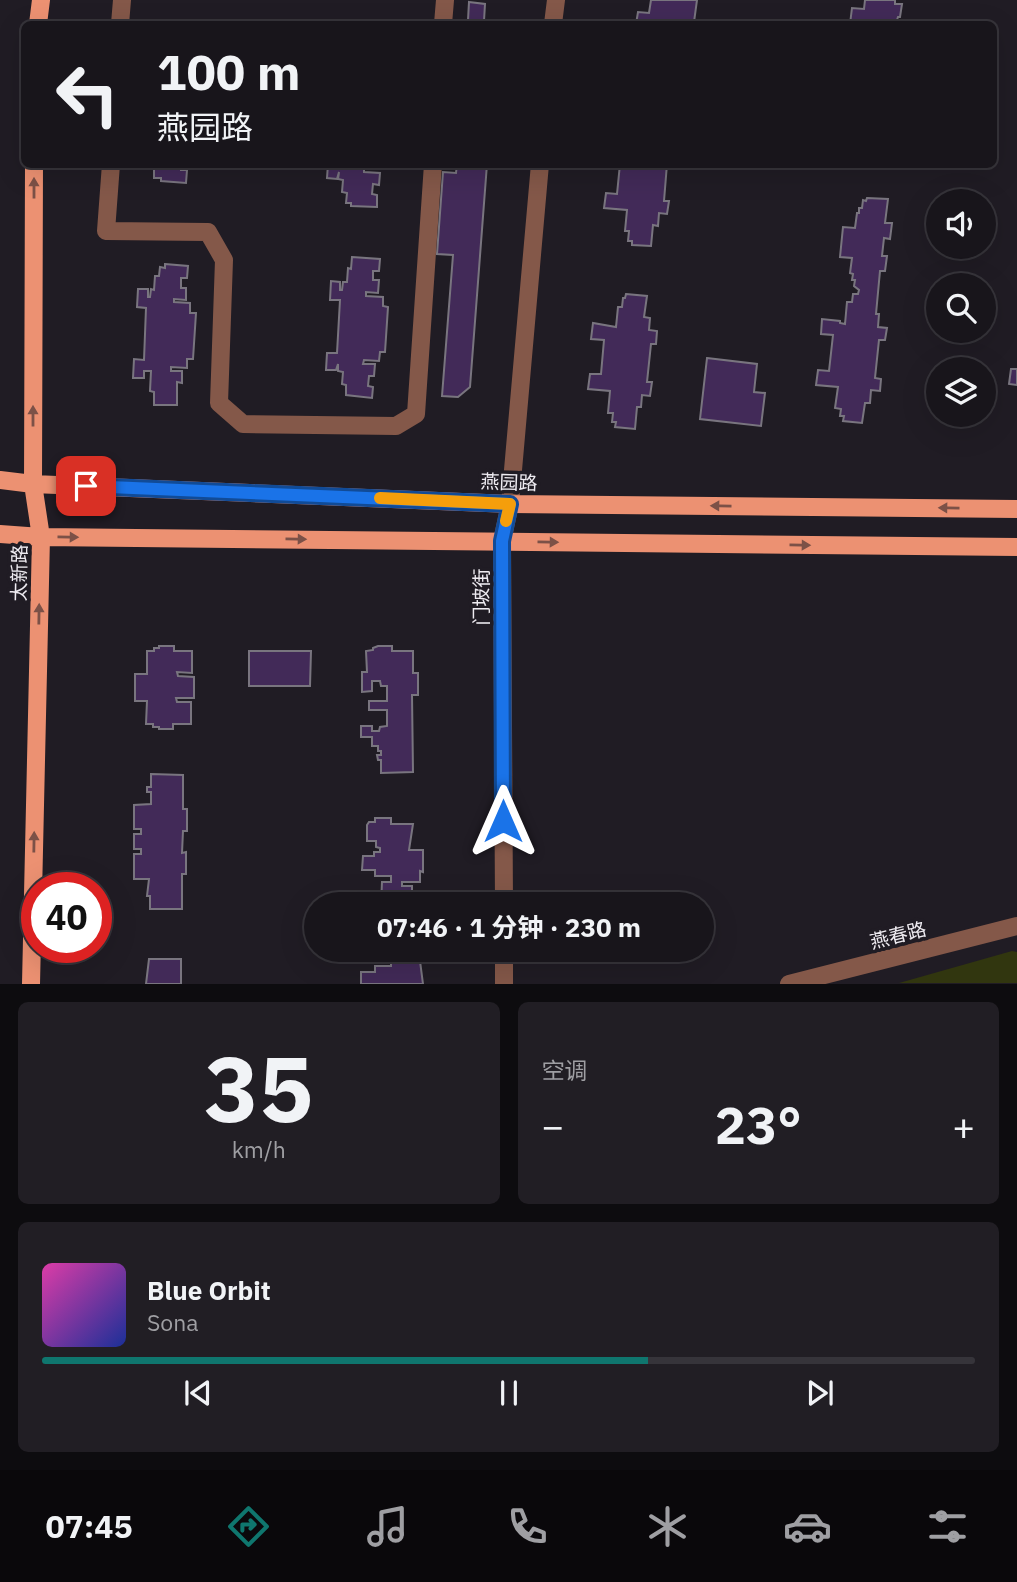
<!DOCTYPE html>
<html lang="zh">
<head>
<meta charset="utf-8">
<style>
  body { margin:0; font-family:"IBM Plex Sans","Noto Sans SC",sans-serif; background:#211e24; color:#f1f3f6; height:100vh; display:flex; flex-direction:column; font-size:26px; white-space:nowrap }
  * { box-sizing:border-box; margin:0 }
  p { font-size:23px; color:#9f9fa3 }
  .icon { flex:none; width:38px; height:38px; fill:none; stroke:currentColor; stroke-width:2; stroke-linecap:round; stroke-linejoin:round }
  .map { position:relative; height:984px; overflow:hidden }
  .sheet { display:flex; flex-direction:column; gap:18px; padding:18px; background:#0d0c0f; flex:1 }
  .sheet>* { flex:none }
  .top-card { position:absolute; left:21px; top:21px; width:976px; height:147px; border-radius:10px; box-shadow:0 7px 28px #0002,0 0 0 2px #36343a; background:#18151b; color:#f1f3f6; overflow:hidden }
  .controls { position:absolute; left:926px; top:189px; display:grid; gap:14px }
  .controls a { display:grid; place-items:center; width:70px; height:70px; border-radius:50%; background:#18151b; box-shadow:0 7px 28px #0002,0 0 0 2px #36343a; font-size:35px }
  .speed { position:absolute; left:21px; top:872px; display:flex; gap:14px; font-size:35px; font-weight:700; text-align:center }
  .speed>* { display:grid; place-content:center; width:91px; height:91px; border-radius:50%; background:#18151b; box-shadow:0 7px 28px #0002,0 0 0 2px #36343a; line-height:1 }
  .speed .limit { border:10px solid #d22; background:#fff; color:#111 }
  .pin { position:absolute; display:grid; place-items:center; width:60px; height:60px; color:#fff; margin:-30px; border-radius:14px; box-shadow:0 4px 10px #0006 }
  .me { position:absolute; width:77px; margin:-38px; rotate:0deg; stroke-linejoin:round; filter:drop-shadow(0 0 5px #0008) }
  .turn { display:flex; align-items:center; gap:24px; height:147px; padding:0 21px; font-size:32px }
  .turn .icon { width:91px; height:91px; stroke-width:2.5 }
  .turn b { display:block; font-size:49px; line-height:60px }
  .big { font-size:52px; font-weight:700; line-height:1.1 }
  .sheet .card { flex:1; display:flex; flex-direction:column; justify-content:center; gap:10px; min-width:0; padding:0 24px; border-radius:10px; background:#211e24 }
  .sheet .dial { align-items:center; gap:0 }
  .dial b { font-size:91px; line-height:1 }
  .song { display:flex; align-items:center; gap:21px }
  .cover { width:84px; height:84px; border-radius:10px; background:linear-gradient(135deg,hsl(320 70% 55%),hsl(230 70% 35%)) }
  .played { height:7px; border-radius:4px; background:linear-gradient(90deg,#0f766e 65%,#36343a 65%) }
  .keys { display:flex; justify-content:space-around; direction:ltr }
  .heat { display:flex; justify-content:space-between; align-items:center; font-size:38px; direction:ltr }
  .sheet .tiles { flex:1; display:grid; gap:18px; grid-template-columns:1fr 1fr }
  .card:last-child { grid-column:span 2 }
  .trip { position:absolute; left:304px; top:892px; width:410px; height:70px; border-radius:35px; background:#18151b; box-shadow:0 7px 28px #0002,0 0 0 2px #36343a; font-weight:700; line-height:70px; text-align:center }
  .tab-bar { display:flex; height:112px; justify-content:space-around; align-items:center; background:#0a080b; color:#9f9fa3 }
  .tab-bar .icon { width:49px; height:49px }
  .tab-bar .on { color:#0f766e }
  .tab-bar b { font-size:32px; color:#f1f3f6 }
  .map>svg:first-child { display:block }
</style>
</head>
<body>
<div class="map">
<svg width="1017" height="984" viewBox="0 0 1017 984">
  <rect width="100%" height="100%" fill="#201c24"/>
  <path fill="#31360f" d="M1012,951l5,1v31h-118z"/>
  <path fill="#422a58" stroke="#79757f" stroke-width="2" d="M651,0h46l-3,22h6v2h-64l2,-12 11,1z
    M865,0h30v4h7l-2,13h-2l-1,3h-5v4h-42l2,-16 12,1z
    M469,2l16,2 -1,17 -16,-1z
    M150,164h31v6h6l-1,13 -25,-2v-3h-7v-9l-4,-1z
    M328,164h52v5l-16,-1v4l16,1 -1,12 -6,-1 -1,10 5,1v12l-26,-1v-3h-5l1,-10 -5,-1 1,-12 -5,-1 1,-7 -2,7 -10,-1z
    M457,164h30l-17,223 -12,10 -16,-1 11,-141 -16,-1 6,-82 13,1z
    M620,164h47l-3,37h5l-2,13 -8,-1 -1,13 -5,-1 -2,21 -19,-1v-4h-4l1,-10h-4l2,-21 -23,-2 2,-15 11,1z
    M867,198l21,1 -3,24h7l-2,16 -6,-1 -2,18h5l-2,15h-5l-4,43h3l-1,13 9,1 -2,12h-6l-4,38 6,1 -1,12 -9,-1 -1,13h-5l-3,20 -19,-2 1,-5h-4l1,-7 -6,-1 3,-21 -22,-2 2,-15 11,1 4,-36 -12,-1 1,-15 18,2v2l5,1 2,-22h5l1,-8h5l1,-4 -5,-4 1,-6h-3l1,-6 -3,-1 2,-15 -12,-1 3,-30 12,1 2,-15h2v-5h3l1,-8 3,1z
    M352,257l28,2 -1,12h-6v9h6l-1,13 -12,-1v4l17,1v9l5,1 -3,45h-5l-1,9 -15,-1 -1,4h12l-1,12h-5l-1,10 5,1 -1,11 -26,-3v-10l-4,-1 1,-12 -5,-1v-7l-2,6h-10l1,-17h10l3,-53h-10l1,-19 9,1v8h2l1,-8h4l1,-14 3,1z
    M165,264l23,2 -1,12h-6v10h5v12l-12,-1v3l16,1v10h6l-3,46h-6v9l-16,-1v4h11v12l-5,-1v23h-23v-13l-4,-1 1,-20h-7v7h-11l1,-19 10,1 2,-52 -9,-1 1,-18h10v8h2l1,-8 3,1 1,-14h4l1,-9 5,1z
    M626,294l21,2 -3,21 6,1 -1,12 8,1 -1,13h-5l-4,38h5l-2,14 -8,-1 -1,12h-4l-2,22 -20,-2 1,-5h-4l1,-9h-5l2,-22 -22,-2 2,-15h11l3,-34 -13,-1 2,-16 23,4 2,-20h4l1,-9h2z
    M707,358l50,6 -3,28 11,1 -4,33 -61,-7z
    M1011,369h6v16l-8,-1z
    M159,646h15v5h18v22l-15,-1 1,4 16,1v21h-18l1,4h14v22h-18v5h-14v-2h-6v-3h-7l1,-23h-12v-27h12v-23h7v-3h5z
    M378,646h14v5h21v22h5v22h-6l1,77 -32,1v-13h-3l-1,-5h4v-4h-3v-5h-6v-9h-11v-11h11v5h7l1,-4 7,-1v-16h-18v-9h18v-15h-6l-1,-5h-8v10l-10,1v-20h5l-1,-21 7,-1v-2z
    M249,651h62l-1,35h-61z
    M151,774l32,1v34h4v22h-4l-1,22 4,-1v22h-4v35h-32v-13h-3l2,-17h-15v-25h7v-5h-7v-15h7v-5h-7v-24l17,-1v-12h-4v-5h4z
    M375,818h16v6h22l-4,26h14v22l-3,-1v11h-18v4h10v19h-31l1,-23h9v-6h-16v-6h-13l1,-14h11v-4h6v-4l-4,-1v-6h-9v-16l2,-3h6z
    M381,950h31v6h-10v5h18l3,23h-62v-12h14v-6h16v-6h-10z
    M149,959h32v25h-35z"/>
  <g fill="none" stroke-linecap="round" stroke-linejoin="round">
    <path stroke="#845849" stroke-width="18" d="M120,24l2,-24
      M443,24l2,-24
      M553,24l3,-24
      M111,164l-5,67 102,1 16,28 -5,143 24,21 153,2 20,-12 17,-250
      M504,905l-2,-364 8,-37 30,-340
      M504,950v34
      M789,984l228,-58"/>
    <path stroke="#ec9172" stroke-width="18" d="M38,24l3,-24
      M0,480l33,4 477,20 507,5
      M0,534l41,3 976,10
      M31,984l10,-447 -8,-53 1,-320"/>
  </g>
  <defs><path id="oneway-solid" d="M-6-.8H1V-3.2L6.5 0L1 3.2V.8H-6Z" transform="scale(1.75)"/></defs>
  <g fill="#7c5147">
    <use href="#oneway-solid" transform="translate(34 188) rotate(-90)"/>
    <use href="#oneway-solid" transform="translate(33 416) rotate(-90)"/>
    <use href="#oneway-solid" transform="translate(721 506) rotate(-179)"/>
    <use href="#oneway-solid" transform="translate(949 508) rotate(-179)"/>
    <use href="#oneway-solid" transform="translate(68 537) rotate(1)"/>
    <use href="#oneway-solid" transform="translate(296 539) rotate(1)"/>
    <use href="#oneway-solid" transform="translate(548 542) rotate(1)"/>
    <use href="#oneway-solid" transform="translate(800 545) rotate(1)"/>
    <use href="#oneway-solid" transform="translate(39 614) rotate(-89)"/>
    <use href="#oneway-solid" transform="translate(34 842) rotate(-89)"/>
  </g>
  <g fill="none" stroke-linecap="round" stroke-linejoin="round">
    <defs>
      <path id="route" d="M86,486l424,18 -8,37 1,280"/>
    </defs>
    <use href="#route" stroke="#114b97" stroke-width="18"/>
    <use href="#route" stroke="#1a73e8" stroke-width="12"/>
    <path stroke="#f59e0b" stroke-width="12" d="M380,498l130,6 -4,17"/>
  </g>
  <g text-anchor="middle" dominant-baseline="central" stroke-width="7" stroke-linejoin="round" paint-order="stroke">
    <g font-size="19" fill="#eeebf1" stroke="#201c24">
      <text transform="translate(509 482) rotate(2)">燕园路</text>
      <text transform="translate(19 573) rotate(-89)">太新路</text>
      <text transform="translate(481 597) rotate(-90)">门坡街</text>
      <text transform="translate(898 935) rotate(-14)">燕春路</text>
    </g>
  </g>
</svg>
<div class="controls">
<a><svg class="icon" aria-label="sound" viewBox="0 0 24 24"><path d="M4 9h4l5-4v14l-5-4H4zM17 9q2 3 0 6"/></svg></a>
<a><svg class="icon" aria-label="search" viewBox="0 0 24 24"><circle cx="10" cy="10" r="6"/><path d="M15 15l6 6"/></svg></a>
<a><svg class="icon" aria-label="layers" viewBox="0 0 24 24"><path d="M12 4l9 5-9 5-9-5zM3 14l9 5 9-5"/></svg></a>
</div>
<div class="speed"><div class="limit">40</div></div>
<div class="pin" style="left:86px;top:486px;background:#d93025"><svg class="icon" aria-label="arrive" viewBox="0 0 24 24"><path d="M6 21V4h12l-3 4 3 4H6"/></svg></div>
<svg class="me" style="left:503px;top:821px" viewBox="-20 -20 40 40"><path d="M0-17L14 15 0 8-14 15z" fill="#1a73e8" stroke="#fff" stroke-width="4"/></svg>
<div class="trip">07:46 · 1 分钟 · 230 m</div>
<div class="top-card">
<div class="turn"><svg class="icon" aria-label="left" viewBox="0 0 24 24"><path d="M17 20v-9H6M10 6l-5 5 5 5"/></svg><div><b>100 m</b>燕园路</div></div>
</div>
</div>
<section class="sheet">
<div class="tiles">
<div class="card dial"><b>35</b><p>km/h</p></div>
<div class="card"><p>空调</p>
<div class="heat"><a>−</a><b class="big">23°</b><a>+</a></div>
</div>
<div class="card">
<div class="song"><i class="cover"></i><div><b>Blue Orbit</b><p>Sona</p></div></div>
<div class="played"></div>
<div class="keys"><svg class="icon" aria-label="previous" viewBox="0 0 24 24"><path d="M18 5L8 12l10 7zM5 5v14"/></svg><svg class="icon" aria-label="pause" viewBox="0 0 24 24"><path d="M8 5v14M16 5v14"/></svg><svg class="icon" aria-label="next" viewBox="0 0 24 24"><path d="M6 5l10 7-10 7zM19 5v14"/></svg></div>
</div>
</div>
</section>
<nav class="tab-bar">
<b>07:45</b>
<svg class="icon on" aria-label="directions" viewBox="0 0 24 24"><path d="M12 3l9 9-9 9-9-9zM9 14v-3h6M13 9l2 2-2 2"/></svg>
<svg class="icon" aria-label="music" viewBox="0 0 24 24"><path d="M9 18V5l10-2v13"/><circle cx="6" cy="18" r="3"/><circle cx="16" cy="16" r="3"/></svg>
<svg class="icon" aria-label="phone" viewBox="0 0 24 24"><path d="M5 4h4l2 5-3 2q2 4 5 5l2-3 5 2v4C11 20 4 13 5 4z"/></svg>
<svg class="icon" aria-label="climate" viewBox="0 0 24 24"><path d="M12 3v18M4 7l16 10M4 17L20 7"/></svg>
<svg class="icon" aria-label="car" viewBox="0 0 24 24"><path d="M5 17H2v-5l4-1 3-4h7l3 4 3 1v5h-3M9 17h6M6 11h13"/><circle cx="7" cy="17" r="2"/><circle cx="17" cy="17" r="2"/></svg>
<svg class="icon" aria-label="filters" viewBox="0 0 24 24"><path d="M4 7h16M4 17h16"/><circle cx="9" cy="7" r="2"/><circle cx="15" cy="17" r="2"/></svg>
</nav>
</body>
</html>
